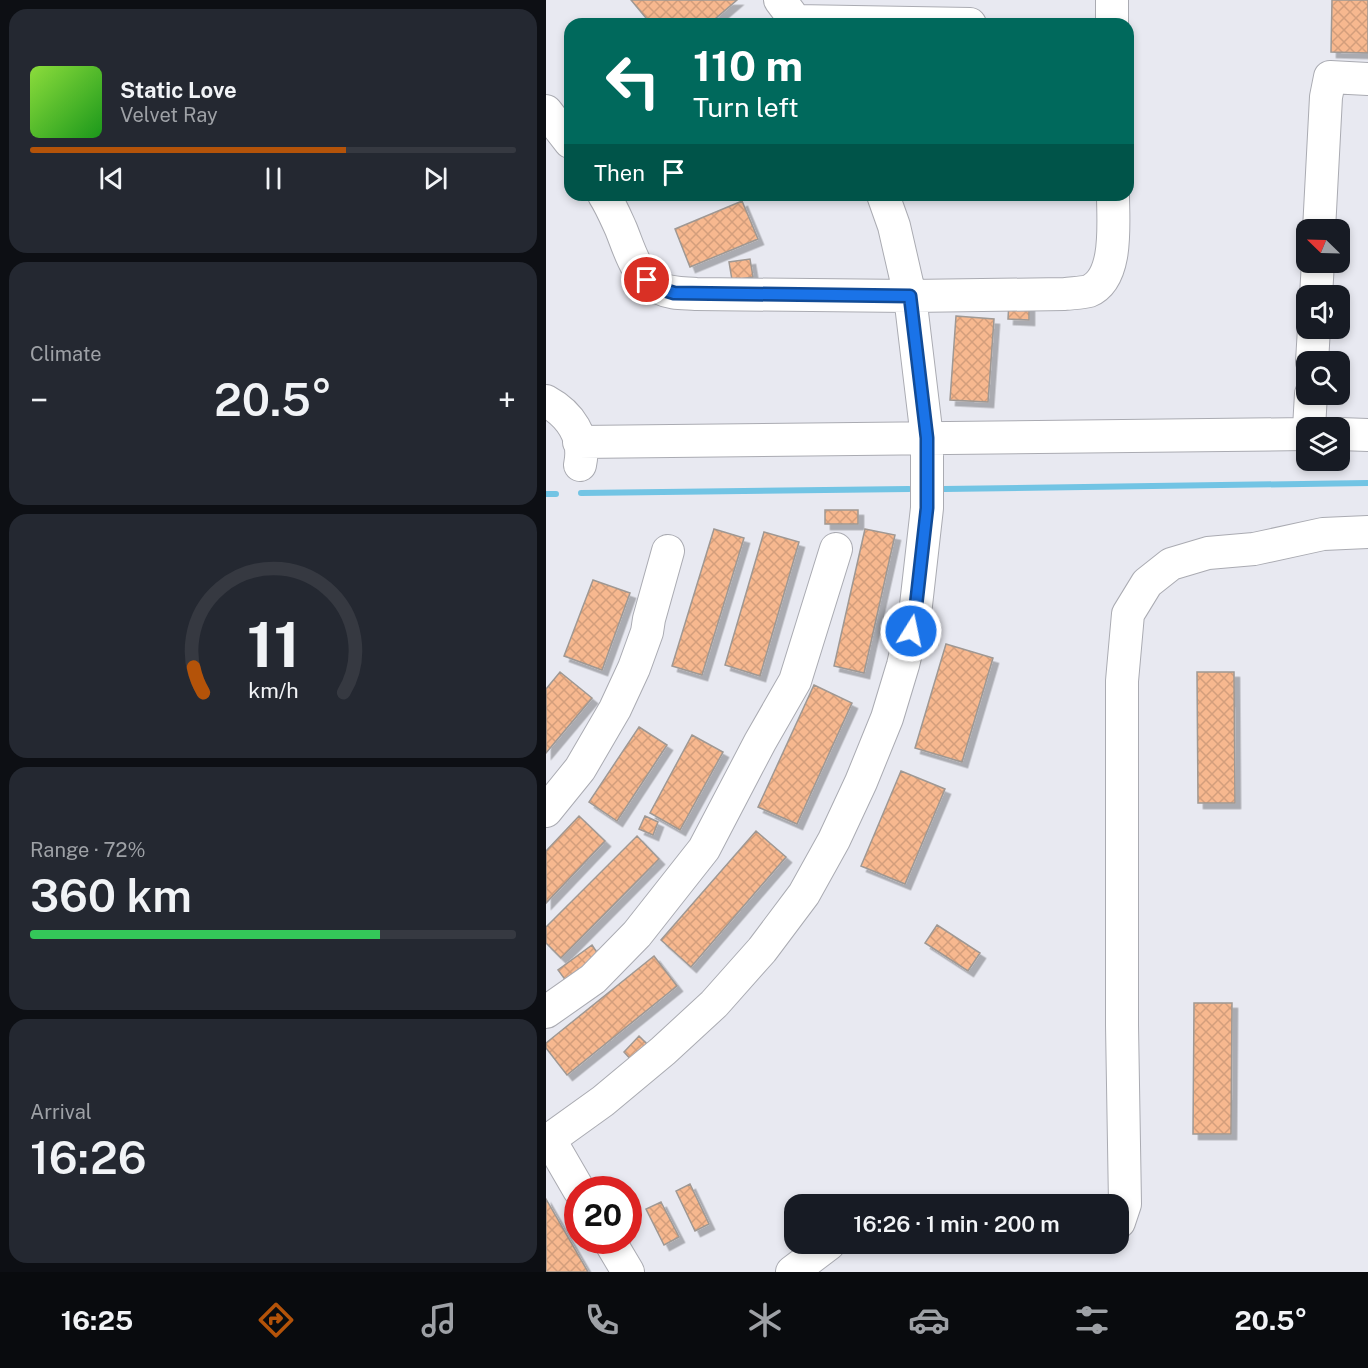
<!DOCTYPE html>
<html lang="en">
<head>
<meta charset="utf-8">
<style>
  body { margin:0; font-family:"Public Sans",sans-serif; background:#242831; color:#f1f3f6; height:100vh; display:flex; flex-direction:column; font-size:22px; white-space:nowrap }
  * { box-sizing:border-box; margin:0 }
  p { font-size:20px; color:#9ea1a6 }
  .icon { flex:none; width:33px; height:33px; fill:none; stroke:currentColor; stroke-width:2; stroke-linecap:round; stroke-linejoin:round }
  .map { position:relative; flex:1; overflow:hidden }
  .drawer { display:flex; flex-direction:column; gap:9px; padding:9px; background:#0d0f14; width:546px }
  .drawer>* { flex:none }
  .top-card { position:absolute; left:18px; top:18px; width:570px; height:183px; border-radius:18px; box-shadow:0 3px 9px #0003; background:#00695c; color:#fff; overflow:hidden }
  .needle { width:39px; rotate:293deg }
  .tools { position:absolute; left:750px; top:219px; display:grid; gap:12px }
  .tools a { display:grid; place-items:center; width:54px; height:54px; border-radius:12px; background:#171b24; box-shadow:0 3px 9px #0003; font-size:30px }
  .speed { position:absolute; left:18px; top:1176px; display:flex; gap:12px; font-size:30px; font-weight:700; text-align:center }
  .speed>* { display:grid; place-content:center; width:78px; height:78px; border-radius:50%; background:#171b24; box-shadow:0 3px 9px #0003; line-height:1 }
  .speed .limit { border:9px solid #d22; background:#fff; color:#111 }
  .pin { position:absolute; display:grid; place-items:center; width:51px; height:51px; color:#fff; margin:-26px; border:3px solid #fff; border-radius:50%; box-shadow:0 2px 6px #0007 }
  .me { position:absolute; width:66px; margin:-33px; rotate:10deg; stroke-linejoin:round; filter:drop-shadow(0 0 4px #0008) }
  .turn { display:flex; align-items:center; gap:21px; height:126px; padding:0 30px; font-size:27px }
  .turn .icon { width:78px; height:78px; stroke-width:2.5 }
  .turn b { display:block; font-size:42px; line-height:51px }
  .then { display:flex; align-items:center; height:57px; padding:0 30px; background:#0003; gap:12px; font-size:22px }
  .big { font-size:45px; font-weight:600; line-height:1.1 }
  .drawer .card { flex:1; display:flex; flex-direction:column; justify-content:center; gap:9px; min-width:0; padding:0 21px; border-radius:18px; background:#242831 }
  .drawer .dial { align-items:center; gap:0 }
  .dial svg { height:156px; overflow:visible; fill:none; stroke:#363941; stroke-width:7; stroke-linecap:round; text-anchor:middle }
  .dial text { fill:#f1f3f6; stroke:none }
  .song { display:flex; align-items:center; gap:18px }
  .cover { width:72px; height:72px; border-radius:9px; background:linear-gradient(135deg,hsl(90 70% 55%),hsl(120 70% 35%)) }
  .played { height:6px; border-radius:3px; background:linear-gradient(90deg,#b45309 65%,#363941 65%) }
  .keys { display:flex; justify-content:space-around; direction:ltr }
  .heat { display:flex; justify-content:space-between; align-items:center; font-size:33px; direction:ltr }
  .charge { height:9px; border-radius:4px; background:linear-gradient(90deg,#34c759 72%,#363941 0) }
  .trip { position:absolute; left:238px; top:1194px; width:345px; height:60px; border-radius:18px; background:#171b24; box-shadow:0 3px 9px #0003; font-weight:600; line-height:60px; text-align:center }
  .tab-bar { display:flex; height:96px; justify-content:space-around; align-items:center; background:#090b0e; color:#9ea1a6 }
  .tab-bar .icon { width:42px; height:42px }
  .tab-bar .active { color:#b45309 }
  .tab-bar b { font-size:27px; color:#f1f3f6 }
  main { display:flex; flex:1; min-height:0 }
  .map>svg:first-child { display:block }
</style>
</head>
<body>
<main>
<section class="drawer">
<div class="card">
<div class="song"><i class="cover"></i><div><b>Static Love</b><p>Velvet Ray</p></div></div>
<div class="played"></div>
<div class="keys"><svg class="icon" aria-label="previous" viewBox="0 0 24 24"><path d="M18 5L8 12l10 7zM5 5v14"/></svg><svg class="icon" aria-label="pause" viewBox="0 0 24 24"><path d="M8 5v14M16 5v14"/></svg><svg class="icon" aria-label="next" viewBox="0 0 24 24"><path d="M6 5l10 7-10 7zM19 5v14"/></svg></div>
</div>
<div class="card"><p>Climate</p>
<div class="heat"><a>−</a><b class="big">20.5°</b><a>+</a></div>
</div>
<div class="card dial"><svg viewBox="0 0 100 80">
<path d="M14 69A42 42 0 1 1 86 69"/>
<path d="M14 69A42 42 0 0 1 9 56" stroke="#b45309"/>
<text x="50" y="56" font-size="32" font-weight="700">11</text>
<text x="50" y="72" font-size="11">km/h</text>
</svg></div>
<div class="card"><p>Range · 72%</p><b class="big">360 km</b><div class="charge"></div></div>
<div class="card"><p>Arrival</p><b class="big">16:26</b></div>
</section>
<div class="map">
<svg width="822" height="1272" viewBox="0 0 822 1272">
  <defs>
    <pattern id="building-cross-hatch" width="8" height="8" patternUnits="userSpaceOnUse" patternTransform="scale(1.5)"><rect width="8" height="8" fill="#f7b88f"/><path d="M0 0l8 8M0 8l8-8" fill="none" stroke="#d39e7b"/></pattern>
    <filter id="shadow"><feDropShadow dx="5.5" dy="5.5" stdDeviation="0" flood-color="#0004"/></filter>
  </defs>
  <rect width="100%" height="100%" fill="#e8e9f1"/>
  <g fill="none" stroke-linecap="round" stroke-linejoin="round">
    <path stroke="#72c4e4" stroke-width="6" d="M398,489l424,-6
      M35,493l328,-4
      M0,494h10"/>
  </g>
  <path fill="url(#building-cross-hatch)" stroke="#9f9893" stroke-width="1.5" filter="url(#shadow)" d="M85,0h106l-28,24h-58z
    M786,0h36v53l-37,-1z
    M196,201l16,38 -68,28 -15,-38z
    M204,259l3,18 -21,3 -3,-18z
    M463,302h20v18l-21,-1z
    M410,316l38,3 -6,83 -38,-2z
    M279,510h33v14h-33z
    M168,529l30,9 -42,137 -30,-9z
    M319,529l30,6 -31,138 -30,-7z
    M218,532l35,10 -39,134 -35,-11z
    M47,580l37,13 -28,77 -38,-14z
    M400,644l47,14 -31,104 -47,-14z
    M14,672l32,26 -46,55v-64z
    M651,672h37l1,131h-37z
    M268,685l38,18 -55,121 -39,-17z
    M93,727l28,18 -50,76 -28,-19z
    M146,735l31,17 -43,78 -30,-17z
    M355,771l44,18 -40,95 -44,-18z
    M33,816l26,25 -59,62v-52z
    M99,816l13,6 -5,13 -14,-6z
    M210,831l30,26 -95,110 -30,-27z
    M91,836l22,23 -98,99 -15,-15v-16z
    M391,925l43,28 -12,18 -43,-28z
    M46,945l10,15 -33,25 -11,-15z
    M108,956l23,30 -110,89 -21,-27v-5z
    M648,1003h38l-1,131h-38z
    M93,1036l10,10 -16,16 -9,-10z
    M144,1184l19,40 -14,7 -19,-40z
    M0,1199l42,73h-42z
    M115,1202l18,35 -15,8 -18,-36z"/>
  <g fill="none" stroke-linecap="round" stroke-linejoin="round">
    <defs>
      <path id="minor" d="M234,0l18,24
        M566,0v24
        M250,21l174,3
        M0,111l24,31
        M58,195c7,11 12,23 17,34 9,22 15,48 38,59 12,6 25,5 37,6l214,2 155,-2c7,-1 17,-1 24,-3 30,-13 24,-69 24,-96
        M773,230l7,-133 4,-20 38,2
        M770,296l2,-34
        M766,362l2,-34
        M0,401c24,13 40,36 34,64
        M763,428l2,-34
        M794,434l28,1
        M33,442l727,-8
        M0,811l34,-42 35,-60 19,-41 13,-36 2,-13 19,-68
        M0,1012l47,-33 44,-45 67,-85 56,-107 35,-61 41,-132
        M4,1140l29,50
        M0,1142l57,-41 60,-50 51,-47 48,-54 42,-56 30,-54 27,-58 26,-64 16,-53 12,-51 12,-106v-70l-17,-142 -16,-70 -11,-31
        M573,1222l6,-18 -3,-179v-344l6,-67 19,-31 24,-19 37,-11 46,-4 69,-15 45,-2
        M63,1240l19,32
        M246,1272l37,-28"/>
    </defs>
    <use href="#minor" stroke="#aaabb2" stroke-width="34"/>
    <use href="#minor" stroke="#fff" stroke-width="32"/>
  </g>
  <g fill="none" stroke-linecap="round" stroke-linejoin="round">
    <defs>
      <path id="route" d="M101,280l11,8 16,5 236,3 17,142v70l-12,106 -4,17"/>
    </defs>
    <use href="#route" stroke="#114b97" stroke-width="15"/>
    <use href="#route" stroke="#1a73e8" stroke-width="10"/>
  </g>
</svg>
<div class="tools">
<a><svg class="needle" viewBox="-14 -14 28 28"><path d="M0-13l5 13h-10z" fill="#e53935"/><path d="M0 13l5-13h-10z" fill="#9ea1a6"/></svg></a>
<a><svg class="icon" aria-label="sound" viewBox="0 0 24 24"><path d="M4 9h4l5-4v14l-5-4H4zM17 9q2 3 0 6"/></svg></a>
<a><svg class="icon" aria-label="search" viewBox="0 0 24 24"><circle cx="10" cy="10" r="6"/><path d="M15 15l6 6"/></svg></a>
<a><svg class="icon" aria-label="layers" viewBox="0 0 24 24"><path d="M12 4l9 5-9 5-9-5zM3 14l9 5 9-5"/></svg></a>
</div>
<div class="speed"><div class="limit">20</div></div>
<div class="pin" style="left:101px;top:280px;background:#d93025"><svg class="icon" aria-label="arrive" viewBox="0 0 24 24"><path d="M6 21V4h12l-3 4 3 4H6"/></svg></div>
<svg class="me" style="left:365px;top:631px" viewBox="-20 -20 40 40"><circle r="17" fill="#1a73e8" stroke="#fff" stroke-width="3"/><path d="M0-11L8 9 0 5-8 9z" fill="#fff"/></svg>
<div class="trip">16:26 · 1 min · 200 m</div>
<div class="top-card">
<div class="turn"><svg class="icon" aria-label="left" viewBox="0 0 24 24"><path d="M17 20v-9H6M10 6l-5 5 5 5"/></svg><div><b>110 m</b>Turn left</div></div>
<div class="then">Then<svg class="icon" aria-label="arrive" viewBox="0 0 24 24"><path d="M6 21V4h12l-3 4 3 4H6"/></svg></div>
</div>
</div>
</main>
<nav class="tab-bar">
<b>16:25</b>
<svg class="icon active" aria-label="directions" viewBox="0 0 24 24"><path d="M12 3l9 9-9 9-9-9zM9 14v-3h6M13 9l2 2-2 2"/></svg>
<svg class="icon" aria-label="music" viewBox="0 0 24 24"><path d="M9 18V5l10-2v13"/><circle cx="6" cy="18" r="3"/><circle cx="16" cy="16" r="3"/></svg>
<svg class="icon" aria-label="phone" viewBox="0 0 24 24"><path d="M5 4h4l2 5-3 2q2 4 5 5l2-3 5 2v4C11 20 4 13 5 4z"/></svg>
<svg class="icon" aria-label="climate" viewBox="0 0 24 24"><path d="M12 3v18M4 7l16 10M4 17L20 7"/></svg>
<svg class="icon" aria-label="car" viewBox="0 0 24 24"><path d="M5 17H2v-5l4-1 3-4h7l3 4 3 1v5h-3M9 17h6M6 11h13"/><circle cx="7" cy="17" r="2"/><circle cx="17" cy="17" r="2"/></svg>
<svg class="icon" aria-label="filters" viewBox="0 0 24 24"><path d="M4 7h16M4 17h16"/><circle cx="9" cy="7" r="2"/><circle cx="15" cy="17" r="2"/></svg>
<b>20.5°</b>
</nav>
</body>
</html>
